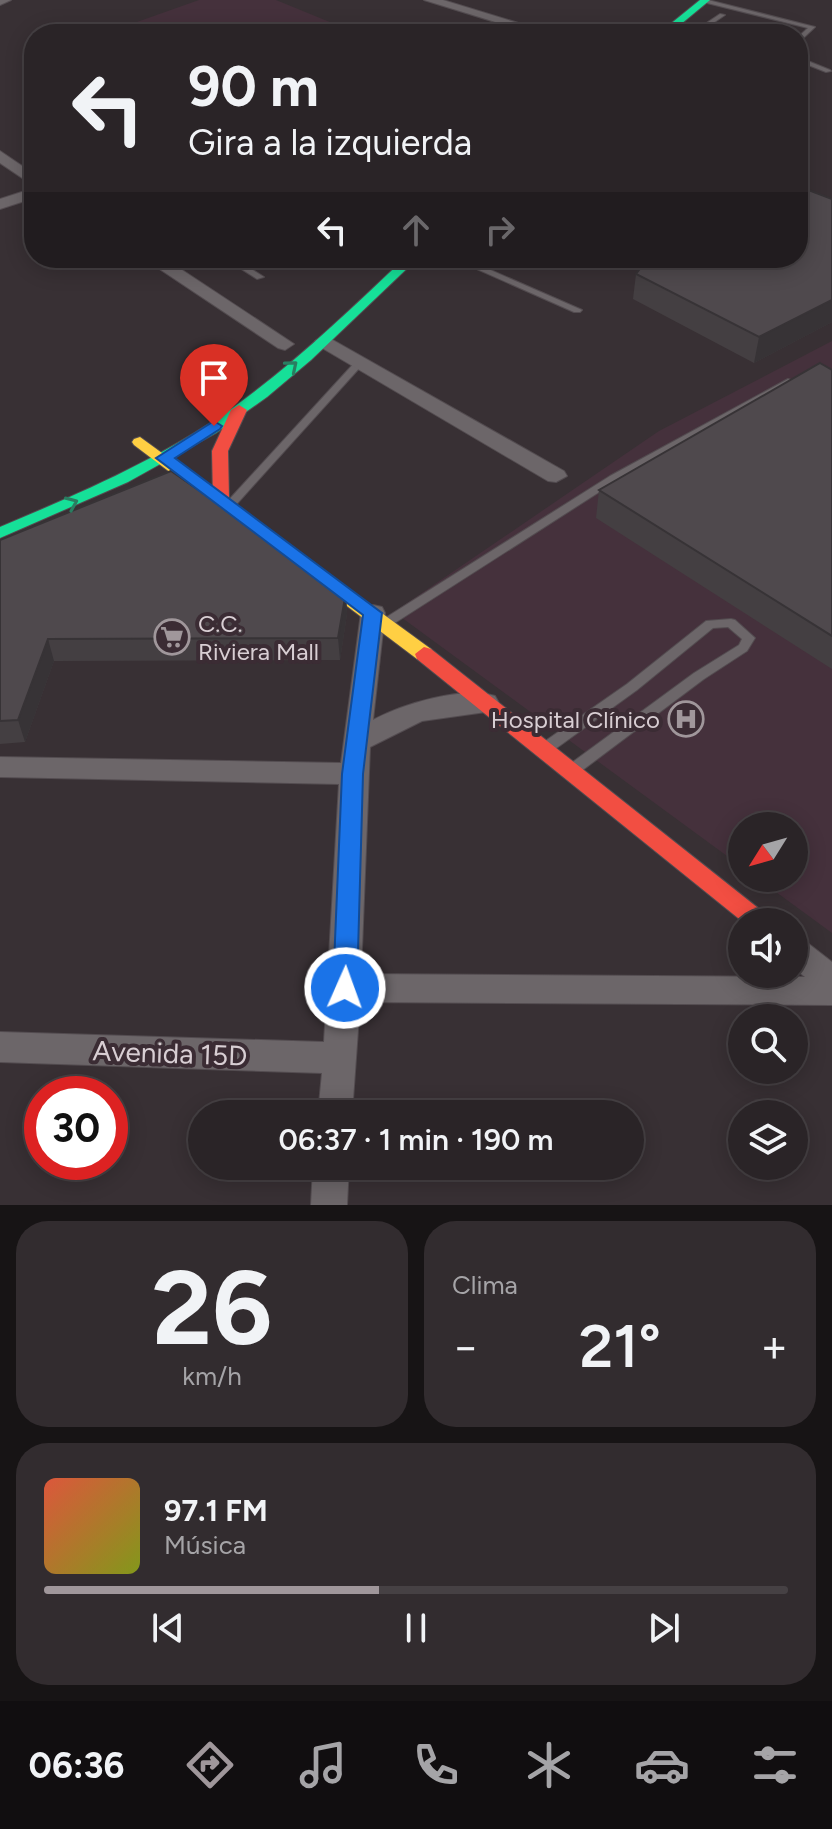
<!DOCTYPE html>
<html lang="es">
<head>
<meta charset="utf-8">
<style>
  body { margin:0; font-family:Figtree,sans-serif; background:#322c2f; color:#f1f3f6; height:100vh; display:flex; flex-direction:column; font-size:30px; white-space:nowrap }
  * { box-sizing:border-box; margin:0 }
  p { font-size:26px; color:#a5a4a7 }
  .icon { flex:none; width:44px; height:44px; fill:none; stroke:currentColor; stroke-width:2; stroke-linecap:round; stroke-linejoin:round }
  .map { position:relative; height:1205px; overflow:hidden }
  .drawer { display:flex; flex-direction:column; gap:16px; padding:16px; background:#171415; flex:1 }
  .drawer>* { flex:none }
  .hud { position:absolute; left:24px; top:24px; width:784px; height:244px; border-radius:32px; box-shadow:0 4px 20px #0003,0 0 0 2px #464144; background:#2a2427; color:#f1f3f6; overflow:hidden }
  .needle { width:52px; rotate:233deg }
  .fabs { position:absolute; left:728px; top:812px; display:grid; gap:16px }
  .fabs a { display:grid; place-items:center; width:80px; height:80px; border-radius:50%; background:#2a2427; box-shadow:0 4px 20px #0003,0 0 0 2px #464144; font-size:40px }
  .speed { position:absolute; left:24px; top:1076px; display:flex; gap:16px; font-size:40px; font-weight:700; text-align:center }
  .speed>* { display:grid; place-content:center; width:104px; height:104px; border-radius:50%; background:#2a2427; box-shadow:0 4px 20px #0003,0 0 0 2px #464144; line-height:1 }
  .speed .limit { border:12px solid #d22; background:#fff; color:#111 }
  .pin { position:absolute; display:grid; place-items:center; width:68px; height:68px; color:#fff; margin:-82px -34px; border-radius:50% 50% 50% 0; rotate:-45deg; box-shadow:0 0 8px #0007 }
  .pin .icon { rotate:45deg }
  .me { position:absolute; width:88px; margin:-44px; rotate:2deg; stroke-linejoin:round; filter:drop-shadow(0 0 6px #0008) }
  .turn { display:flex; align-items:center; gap:28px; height:168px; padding:0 32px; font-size:36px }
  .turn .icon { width:104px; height:104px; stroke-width:2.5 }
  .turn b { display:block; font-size:56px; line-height:68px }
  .lanes { display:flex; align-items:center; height:76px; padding:0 32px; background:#0003; justify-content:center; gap:40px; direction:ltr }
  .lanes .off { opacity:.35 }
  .big { font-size:60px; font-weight:600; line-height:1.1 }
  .drawer .widget { flex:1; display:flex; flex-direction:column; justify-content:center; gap:12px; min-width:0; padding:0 28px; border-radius:32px; background:#322c2f }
  .drawer .dial { align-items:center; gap:0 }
  .dial b { font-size:104px; line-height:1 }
  .song { display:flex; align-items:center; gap:24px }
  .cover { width:96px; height:96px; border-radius:12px; background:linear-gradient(135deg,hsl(10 70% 55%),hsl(70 70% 35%)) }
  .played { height:8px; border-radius:4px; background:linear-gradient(90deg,#a0979b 45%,#464144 45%) }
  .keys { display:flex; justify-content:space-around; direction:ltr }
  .heat { display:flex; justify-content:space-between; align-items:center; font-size:44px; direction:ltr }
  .drawer .tiles { flex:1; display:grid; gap:16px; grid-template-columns:1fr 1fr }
  .widget:last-child { grid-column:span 2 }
  .trip { position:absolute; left:188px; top:1100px; width:456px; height:80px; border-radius:40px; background:#2a2427; box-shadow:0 4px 20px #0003,0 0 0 2px #464144; font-weight:600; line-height:80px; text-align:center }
  .tabs { display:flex; height:128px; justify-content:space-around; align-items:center; background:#110e10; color:#a5a4a7 }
  .tabs .icon { width:56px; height:56px }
  .tabs .active { color:#a0979b }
  .tabs b { font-size:36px; color:#f1f3f6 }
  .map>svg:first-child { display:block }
</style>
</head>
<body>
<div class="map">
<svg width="832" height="1205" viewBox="0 0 832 1205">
  <rect width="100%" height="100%" fill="#383034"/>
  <path fill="#45313c" d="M199,0h77l83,34h-256z
    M832,341v592l-75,-55h37v-52h-52v41l-348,-255 265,-181z"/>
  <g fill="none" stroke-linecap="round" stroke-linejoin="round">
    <defs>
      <path id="lane" d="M703,0h5l107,27 -17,16v-6l10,-9 -105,-26z
        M720,14l5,1 -28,19h-7z
        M798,57l32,13 1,1 -5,1 -28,-11z
        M224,258h10l30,19 -7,2z
        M452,258h11l119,52 -2,2h-6z
        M360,359l3,1v4l-129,143h-8l-2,-2 2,-2 131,-143z
        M788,379l3,1v4l-173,96 -228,146 -4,1 -6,-4 2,-3 228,-144z
        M731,619l4,1 20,18 -8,13 -43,28 -124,93 -5,1 -5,-1 -2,-4 2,-4 124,-91 45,-28 3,-6 -14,-12 -15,1 -76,62 -86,62h-10l-2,-4 2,-4 86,-60 79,-63z"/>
      <path id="street" d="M0,0h11l-11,5z
        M424,0h19l111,34h-20z
        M0,151l34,23v12l-34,-23z
        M34,188v10l-34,11v-10z
        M143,258h21l130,86 -9,6 -7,-2z
        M324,335l240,136 3,5 -11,6 -8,-1 -231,-136 -2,-4z
        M373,605l9,2 3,6 -12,107c30,-16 89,-34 122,-24l4,7 -4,7 -9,2 -64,9 -52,26 -9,227 444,3 -11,-9v-31l11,4 27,21v43l-472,-3 -8,112h-34l4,-41 -322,-11v-30l324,10 15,-258 -339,-7v-20l341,6 20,-150 3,-6z
        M313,1166h36l-2,39h-36z"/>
      <path id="fast" d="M700,0h10l-41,34h-11z
        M405,258h13l-107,102 -44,37 -51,36 -88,49 -128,56v-11c81,-34 162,-69 234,-120 61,-44 116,-97 171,-149z"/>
      <path id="slow" d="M140,437l291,212 2,5 -2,5h-14l-283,-214 -2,-3 2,-3z"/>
      <path id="jam" d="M239,405l8,5 -19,41 1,47 -8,5 -8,-5 -1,-47 19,-41z
        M424,647l7,2 336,266 3,7h-27l-326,-263 -2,-5z"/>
    </defs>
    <use href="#lane" stroke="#534c50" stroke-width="2"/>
    <use href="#street" stroke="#534c50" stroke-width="2"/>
    <use href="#fast" stroke="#534c50" stroke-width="2"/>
    <use href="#slow" stroke="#534c50" stroke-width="2"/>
    <use href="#jam" stroke="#534c50" stroke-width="2"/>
    <use href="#lane" fill="#6c6669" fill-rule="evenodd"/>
    <use href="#street" fill="#6c6669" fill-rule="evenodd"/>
    <use href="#fast" fill="#16e098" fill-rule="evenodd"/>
    <use href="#slow" fill="#ffcf43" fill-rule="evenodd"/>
    <use href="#jam" fill="#f24e42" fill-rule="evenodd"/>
  </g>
  <path fill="#443f42" d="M832,199v123l-78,41 -121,-64 3,-25 162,-16z
    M832,370v299l-236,-151 3,-28z
    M0,540l346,52 1,22 -7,46 -286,1 -29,81 -25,2z"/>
  <path fill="#373336" d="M832,300v22l-78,41 5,-26z
    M346,592l1,22 -7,46 -2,-22z
    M48,639l6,22 -29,81 -7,-22z"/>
  <path fill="#4f494d" stroke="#373336" stroke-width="2" d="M798,186l34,13v101l-73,37 -123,-63 12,-16h150z
    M820,363l12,7v266l-233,-146z
    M171,471l175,121 -8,46 -290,1 -30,81 -18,1v-181z"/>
  <defs><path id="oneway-chevron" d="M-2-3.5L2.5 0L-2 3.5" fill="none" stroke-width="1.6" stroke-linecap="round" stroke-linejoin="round" transform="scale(2)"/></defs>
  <g stroke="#2a7d61">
    <use href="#oneway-chevron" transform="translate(292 366) rotate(-40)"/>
    <use href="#oneway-chevron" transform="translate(72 503) rotate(-23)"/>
  </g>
  <path fill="#1a73e8" stroke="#114b97" stroke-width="2" d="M214,421l8,5 -2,3 -45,29 207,155 -19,161 -6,214 -4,7 -8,3 -9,-3 -3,-7 9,-214 21,-159 -207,-157z"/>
  <defs>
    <symbol id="supermarket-ring" viewBox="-11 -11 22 22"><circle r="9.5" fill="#3b2c34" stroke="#a0979b" stroke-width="1.5"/><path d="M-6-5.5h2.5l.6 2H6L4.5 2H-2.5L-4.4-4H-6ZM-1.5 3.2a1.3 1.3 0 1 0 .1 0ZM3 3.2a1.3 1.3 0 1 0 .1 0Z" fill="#a0979b"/></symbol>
    <symbol id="hospital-ring" viewBox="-11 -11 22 22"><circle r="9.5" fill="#3b2c34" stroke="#a0979b" stroke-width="1.5"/><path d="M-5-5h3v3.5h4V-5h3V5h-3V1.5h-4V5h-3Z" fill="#a0979b"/></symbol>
  </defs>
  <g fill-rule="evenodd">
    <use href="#supermarket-ring" x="152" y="617" width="40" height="40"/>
    <use href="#hospital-ring" x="666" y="699" width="40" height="40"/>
  </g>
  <g text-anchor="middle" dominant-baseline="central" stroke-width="8" stroke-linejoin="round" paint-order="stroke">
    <g font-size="24" fill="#d8ced3" stroke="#3b2c34" text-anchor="start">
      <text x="198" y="623">C.C.<tspan x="198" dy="28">Riviera Mall</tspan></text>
      <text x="660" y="719" text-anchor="end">Hospital Clínico</text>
    </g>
    <g font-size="28" fill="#d8ced3" stroke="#3b2c34">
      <text transform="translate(170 1053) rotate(2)">Avenida 15D</text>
    </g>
  </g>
</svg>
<div class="fabs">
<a><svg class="needle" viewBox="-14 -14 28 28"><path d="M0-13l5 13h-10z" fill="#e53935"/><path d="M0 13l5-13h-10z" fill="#a5a4a7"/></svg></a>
<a><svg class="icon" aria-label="sound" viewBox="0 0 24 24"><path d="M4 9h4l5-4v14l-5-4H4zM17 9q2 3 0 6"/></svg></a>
<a><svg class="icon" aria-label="search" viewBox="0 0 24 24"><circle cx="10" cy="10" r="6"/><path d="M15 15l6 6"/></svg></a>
<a><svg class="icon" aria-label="layers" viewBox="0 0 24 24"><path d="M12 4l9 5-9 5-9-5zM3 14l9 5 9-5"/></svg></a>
</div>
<div class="speed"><div class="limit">30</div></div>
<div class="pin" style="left:214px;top:426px;background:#d93025"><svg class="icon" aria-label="arrive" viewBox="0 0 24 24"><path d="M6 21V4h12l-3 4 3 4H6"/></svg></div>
<svg class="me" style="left:345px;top:988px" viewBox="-20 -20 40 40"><circle r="17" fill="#1a73e8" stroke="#fff" stroke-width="3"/><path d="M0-11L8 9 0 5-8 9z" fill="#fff"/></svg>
<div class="trip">06:37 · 1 min · 190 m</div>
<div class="hud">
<div class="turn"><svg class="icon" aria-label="left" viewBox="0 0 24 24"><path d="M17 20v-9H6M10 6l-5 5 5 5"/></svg><div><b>90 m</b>Gira a la izquierda</div></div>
<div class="lanes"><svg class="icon" aria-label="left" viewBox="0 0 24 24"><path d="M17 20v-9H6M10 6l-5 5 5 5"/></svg><svg class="icon off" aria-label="ahead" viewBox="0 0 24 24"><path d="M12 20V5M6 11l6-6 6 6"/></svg><svg class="icon off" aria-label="right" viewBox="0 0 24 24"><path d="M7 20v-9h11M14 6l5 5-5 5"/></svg></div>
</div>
</div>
<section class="drawer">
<div class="tiles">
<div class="widget dial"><b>26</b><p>km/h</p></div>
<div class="widget"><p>Clima</p>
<div class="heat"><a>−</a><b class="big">21°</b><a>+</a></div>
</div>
<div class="widget">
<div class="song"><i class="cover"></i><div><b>97.1 FM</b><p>Música</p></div></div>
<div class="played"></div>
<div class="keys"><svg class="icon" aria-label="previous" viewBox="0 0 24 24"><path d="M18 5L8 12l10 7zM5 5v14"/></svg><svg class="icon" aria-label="pause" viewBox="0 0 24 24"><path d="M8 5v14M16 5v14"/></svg><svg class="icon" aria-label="next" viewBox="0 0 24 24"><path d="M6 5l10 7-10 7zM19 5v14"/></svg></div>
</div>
</div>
</section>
<nav class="tabs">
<b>06:36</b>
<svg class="icon active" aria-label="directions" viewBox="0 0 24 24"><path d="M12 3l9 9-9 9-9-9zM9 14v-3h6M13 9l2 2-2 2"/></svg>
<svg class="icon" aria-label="music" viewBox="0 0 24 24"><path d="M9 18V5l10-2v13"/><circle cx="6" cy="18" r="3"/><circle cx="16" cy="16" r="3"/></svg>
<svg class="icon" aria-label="phone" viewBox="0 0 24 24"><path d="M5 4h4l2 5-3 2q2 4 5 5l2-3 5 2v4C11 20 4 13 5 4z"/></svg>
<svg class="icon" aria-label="climate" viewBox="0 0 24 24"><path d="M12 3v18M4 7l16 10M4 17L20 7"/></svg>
<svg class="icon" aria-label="car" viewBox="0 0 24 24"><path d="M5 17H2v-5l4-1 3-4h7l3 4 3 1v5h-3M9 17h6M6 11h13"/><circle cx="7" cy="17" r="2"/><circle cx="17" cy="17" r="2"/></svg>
<svg class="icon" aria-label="filters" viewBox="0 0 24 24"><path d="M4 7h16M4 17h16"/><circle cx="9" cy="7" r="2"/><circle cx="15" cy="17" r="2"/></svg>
</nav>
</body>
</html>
